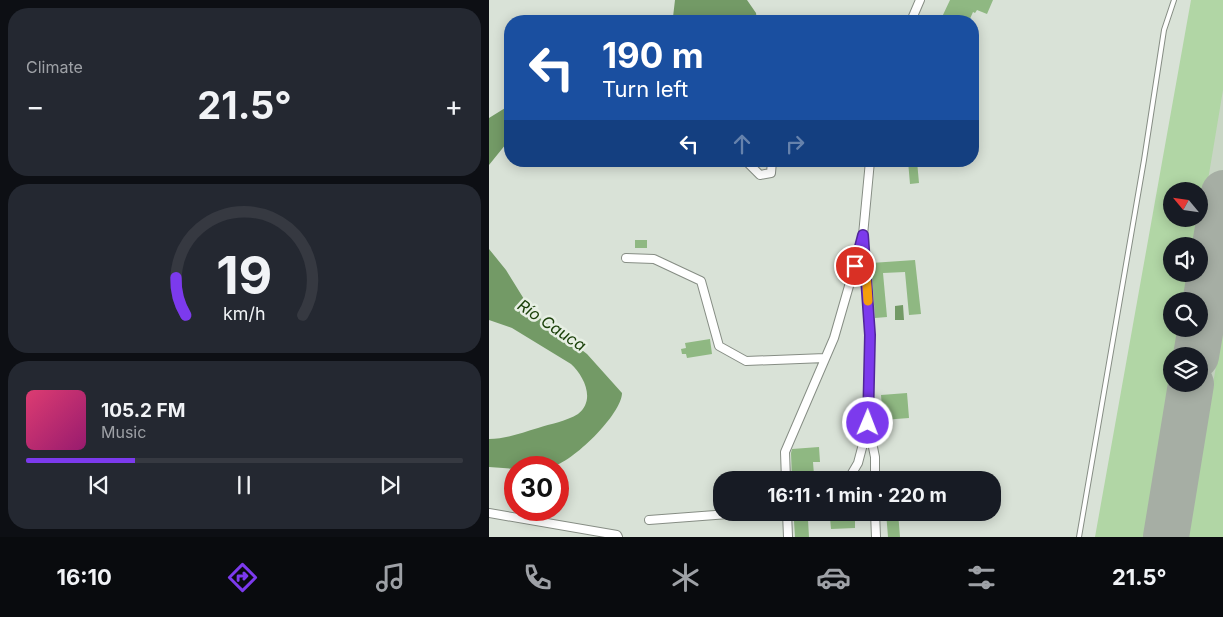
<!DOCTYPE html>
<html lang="en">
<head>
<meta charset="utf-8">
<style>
  body { margin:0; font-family:Inter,sans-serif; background:#242831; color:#f1f3f6; height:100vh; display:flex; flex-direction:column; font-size:19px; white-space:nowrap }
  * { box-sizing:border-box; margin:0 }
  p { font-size:16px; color:#9ea1a6 }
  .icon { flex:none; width:28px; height:28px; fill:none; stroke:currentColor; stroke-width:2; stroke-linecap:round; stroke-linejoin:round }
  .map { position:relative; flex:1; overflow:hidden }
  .drawer { display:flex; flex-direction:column; gap:8px; padding:8px; background:#0d0f14; width:489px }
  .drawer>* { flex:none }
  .banner { position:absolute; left:15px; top:15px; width:475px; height:152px; border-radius:20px; box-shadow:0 2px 12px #0003; background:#1a4fa0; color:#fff; overflow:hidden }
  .needle { width:32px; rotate:299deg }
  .tools { position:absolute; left:674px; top:182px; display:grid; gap:10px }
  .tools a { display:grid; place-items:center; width:45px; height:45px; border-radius:50%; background:#171b24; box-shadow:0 2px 12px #0003; font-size:25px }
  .speed { position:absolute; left:15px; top:456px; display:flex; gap:10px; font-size:25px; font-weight:700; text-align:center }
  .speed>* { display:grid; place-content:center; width:65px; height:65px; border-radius:50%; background:#171b24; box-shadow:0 2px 12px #0003; line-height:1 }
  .speed .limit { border:8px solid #d22; background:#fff; color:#111 }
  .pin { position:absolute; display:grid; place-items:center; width:42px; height:42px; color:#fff; margin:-21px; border:2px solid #fff; border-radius:50%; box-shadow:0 1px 5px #0007 }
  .me { position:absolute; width:55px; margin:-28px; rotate:1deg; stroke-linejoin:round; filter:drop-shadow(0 0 4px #0008) }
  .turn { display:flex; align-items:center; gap:18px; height:105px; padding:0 15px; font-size:22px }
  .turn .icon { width:65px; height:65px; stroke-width:2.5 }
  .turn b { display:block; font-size:35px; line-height:42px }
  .lanes { display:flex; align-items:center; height:48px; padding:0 15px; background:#0003; justify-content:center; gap:25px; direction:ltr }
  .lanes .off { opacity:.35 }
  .big { font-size:38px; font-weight:700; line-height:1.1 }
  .drawer .tile { flex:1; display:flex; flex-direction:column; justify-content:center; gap:8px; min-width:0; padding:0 18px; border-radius:20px; background:#242831 }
  .drawer .dial { align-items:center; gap:0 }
  .dial svg { height:130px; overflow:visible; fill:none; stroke:#363941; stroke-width:7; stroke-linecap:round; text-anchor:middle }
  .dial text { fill:#f1f3f6; stroke:none }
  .song { display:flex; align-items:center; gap:15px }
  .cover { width:60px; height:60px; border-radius:8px; background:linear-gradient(135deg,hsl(340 70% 55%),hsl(320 70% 35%)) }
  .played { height:5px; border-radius:2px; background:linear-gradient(90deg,#7c3aed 25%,#363941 25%) }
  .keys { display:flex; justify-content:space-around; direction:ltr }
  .heat { display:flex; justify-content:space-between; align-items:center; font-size:28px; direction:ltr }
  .trip { position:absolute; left:224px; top:471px; width:288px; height:50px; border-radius:20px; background:#171b24; box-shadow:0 2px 12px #0003; font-weight:700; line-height:50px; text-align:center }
  .menu { display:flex; height:80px; justify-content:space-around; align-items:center; background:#090b0e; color:#9ea1a6 }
  .menu .icon { width:35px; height:35px }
  .menu .active { color:#7c3aed }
  .menu b { font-size:22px; color:#f1f3f6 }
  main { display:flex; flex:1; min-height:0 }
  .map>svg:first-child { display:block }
</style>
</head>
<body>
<main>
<section class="drawer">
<div class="tile"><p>Climate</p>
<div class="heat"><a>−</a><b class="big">21.5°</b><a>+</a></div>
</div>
<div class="tile dial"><svg viewBox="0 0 100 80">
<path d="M14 69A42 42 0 1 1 86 69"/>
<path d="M14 69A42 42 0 0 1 8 46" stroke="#7c3aed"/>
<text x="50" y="56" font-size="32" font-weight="700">19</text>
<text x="50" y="72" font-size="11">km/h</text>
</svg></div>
<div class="tile">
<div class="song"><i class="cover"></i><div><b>105.2 FM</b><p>Music</p></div></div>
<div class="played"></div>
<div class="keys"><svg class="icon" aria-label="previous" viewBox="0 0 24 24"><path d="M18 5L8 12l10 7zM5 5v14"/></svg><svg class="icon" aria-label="pause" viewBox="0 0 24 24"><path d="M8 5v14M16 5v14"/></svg><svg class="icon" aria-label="next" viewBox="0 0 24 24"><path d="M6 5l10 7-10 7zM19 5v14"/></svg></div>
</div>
</section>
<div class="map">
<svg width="735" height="537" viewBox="0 0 735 537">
  <rect width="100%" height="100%" fill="#d9e2d7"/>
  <path fill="#c8d5c4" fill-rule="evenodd" d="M703,0h31v537h-127zM682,191h28v28h-28zM682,246h28v28h-28zM682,301h28v28h-28zM682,356h28v28h-28z"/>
  <path fill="#b1d6a5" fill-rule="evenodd" d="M702,0h32v90l-26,156h-26v28h21l-5,27h-16v28h11l-4,27h-7v28h2l-26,153h-52zM682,191h28v28h-28z
    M734,325v212h-36z"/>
  <path fill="#739a66" d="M186,0h72l9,13 1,8h-86l2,-4z
    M21,105v34l-21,26v-47z
    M0,249l17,21 26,42 55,42 35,39c0,21 -50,70 -71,74 -11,3 -25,1 -36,1v1l-26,-2v-28c17,0 32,-6 49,-11 12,-4 29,-7 40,-14 18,-14 6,-38 -7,-50l-59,-36 -23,-8z
    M414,305l1,15h-9v-14z"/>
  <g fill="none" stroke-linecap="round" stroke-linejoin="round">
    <path stroke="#a6aea4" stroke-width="19" d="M731,213l4,-9"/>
    <path stroke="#a6aea4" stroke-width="46" d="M707,356l28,-163
      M677,537l25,-153"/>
  </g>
  <path fill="#8fb882" d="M461,0h43l-6,14 -10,-4 -2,3 -2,-1 -4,9h-25l1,-2 -3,-2z
    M419,161h9l2,22 -9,1z
    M146,240h12v8h-12z
    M426,260l6,54 -12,1 -4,-43 -22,1 4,44 -12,1 -4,-55z
    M221,339l2,15 -25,4 -1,-4h-4l-1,-5 5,-1 -1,-5z
    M418,393l2,25 -26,2 -2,-25z
    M330,447l1,15h-7l1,13 -15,1v4h-7l-1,-27 1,-4z
    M397,512h12l2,25h-12z
    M366,517v11l-24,1 -1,-11z
    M319,520l1,17h-14l-1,-16z"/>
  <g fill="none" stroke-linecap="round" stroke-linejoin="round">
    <defs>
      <path id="lane" d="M590,537l65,-377 20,-130 10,-30"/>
      <path id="street" d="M422,21l9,-21
        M257,161l14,14 11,-2 1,-12
        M381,161l-7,74 7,100 -2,88 7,34v23
        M137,258l28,1 47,22 18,65 27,15 79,-3
        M297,480l-1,-28 49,-114 28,-97
        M359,480l10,-17 10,-38
        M298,512l1,25
        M386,512l1,25
        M0,513l128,22 1,2
        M160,520l106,-8"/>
    </defs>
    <use href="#lane" stroke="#868d84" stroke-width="6"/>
    <use href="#street" stroke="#868d84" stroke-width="10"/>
    <use href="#lane" stroke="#fff" stroke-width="4"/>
    <use href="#street" stroke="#fff" stroke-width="8"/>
  </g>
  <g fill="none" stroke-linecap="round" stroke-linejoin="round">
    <defs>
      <path id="route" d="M366,266l8,-31 7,100 -2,88"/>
    </defs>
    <use href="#route" stroke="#51269a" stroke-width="12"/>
    <use href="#route" stroke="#7c3aed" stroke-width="9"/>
    <path stroke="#f59e0b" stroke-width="9" d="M376,257l3,44"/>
  </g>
  <g text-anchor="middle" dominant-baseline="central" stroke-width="5" stroke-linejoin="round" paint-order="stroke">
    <g font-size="16" font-style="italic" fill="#1a4009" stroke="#e7efe4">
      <text transform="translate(63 325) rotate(34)">Río Cauca</text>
    </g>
  </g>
</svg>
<div class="tools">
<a><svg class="needle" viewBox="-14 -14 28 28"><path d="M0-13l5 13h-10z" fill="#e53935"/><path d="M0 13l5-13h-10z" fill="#9ea1a6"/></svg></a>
<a><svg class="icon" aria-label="sound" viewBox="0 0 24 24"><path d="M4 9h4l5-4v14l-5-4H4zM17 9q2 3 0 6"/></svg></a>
<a><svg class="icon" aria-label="search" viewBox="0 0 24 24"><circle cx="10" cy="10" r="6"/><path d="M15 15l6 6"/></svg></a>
<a><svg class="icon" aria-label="layers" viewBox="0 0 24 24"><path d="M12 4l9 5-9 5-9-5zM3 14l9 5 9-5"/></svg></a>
</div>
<div class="speed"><div class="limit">30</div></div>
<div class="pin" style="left:366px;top:266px;background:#d93025"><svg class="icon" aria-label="arrive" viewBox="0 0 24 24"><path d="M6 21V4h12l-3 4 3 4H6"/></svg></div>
<svg class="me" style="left:379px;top:423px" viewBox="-20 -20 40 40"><circle r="17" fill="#7c3aed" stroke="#fff" stroke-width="3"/><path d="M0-11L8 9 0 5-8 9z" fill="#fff"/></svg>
<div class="trip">16:11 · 1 min · 220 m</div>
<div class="banner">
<div class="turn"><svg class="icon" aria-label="left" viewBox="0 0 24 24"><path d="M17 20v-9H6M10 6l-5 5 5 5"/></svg><div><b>190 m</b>Turn left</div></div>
<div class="lanes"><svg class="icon" aria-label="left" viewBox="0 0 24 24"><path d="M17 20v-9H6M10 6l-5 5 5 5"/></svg><svg class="icon off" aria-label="ahead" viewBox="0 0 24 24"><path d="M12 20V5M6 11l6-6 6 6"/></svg><svg class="icon off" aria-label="right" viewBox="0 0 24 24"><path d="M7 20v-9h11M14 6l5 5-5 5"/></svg></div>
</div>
</div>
</main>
<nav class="menu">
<b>16:10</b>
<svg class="icon active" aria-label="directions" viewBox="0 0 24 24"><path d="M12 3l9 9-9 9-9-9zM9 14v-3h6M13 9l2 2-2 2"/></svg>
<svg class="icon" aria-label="music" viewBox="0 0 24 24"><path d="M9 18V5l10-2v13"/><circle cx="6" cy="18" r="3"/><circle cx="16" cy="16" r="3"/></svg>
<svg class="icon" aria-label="phone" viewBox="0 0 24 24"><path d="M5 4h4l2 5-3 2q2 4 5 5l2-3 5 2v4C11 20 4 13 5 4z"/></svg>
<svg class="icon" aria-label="climate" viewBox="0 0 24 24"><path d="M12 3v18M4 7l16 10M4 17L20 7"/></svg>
<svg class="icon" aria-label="car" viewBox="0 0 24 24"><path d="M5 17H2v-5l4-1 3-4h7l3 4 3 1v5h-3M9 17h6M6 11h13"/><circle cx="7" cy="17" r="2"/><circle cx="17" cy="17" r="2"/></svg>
<svg class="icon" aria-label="filters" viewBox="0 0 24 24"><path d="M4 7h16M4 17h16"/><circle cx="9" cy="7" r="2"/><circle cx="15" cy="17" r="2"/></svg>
<b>21.5°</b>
</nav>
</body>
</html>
